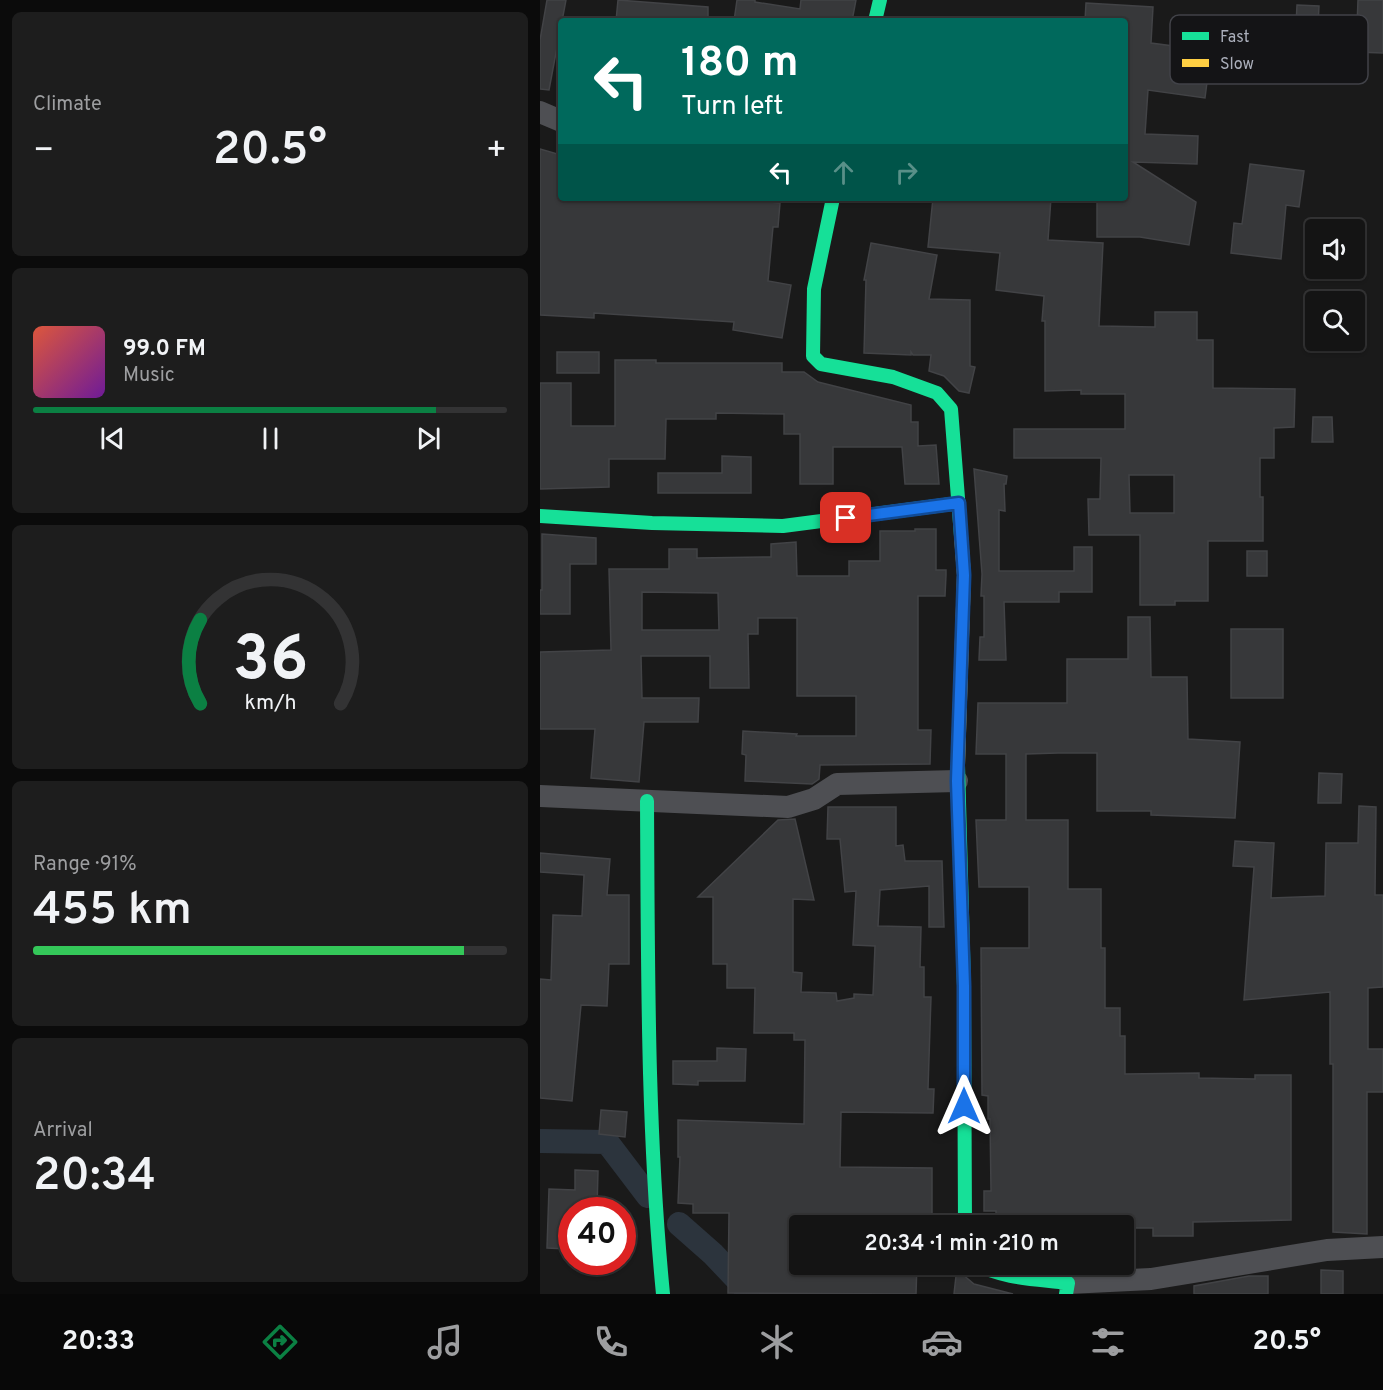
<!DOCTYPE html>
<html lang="en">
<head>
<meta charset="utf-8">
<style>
  body { margin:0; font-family:Overpass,sans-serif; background:#1d1d1d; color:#f1f3f6; height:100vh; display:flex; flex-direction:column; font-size:22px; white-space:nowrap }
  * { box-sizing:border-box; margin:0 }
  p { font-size:20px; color:#9d9ea0 }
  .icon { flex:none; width:33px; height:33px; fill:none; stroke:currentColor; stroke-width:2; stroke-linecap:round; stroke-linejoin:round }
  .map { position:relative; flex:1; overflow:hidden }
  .details { display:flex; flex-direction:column; gap:12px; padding:12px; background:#0b0b0b; width:540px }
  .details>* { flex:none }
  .top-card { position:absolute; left:18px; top:18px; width:570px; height:183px; border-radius:6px; box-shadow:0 2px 4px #0004,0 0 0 2px #333334; background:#00695c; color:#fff; overflow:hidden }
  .controls { position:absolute; left:765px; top:219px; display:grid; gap:12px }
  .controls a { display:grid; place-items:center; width:60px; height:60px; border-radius:6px; background:#141414; box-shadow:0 2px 4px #0004,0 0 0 2px #333334; font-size:30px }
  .speed { position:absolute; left:18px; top:1197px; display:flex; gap:12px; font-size:30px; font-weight:700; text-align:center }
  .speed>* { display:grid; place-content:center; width:78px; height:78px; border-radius:50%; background:#141414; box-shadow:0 2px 4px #0004,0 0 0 2px #333334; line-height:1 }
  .speed .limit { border:9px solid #d22; background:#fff; color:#111 }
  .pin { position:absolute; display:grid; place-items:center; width:51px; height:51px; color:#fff; margin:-26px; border-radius:12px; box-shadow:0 3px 9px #0006 }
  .me { position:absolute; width:66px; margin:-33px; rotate:0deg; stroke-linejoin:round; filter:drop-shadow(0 0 4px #0008) }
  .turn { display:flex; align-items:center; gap:21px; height:126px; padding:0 24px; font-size:27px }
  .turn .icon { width:78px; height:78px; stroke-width:2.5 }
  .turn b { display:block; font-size:42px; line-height:51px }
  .lanes { display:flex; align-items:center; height:57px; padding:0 24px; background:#0003; justify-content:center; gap:30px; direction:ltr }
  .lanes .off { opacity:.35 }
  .big { font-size:45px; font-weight:600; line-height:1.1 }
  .details .tile { flex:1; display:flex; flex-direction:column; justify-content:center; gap:9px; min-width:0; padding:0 21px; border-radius:9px; background:#1d1d1d }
  .details .dial { align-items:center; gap:0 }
  .dial svg { height:156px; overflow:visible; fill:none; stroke:#333334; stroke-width:7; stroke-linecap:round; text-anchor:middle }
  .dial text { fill:#f1f3f6; stroke:none }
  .song { display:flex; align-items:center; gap:18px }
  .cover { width:72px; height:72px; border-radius:9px; background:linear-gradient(135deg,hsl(10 70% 55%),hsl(280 70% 35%)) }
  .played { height:6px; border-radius:3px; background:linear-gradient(90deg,#0b8043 85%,#333334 85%) }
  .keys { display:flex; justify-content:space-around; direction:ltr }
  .heat { display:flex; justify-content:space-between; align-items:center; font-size:33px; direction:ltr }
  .charge { height:9px; border-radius:4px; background:linear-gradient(90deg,#34c759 91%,#333334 0) }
  .trip { position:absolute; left:249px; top:1215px; width:345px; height:60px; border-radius:6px; background:#141414; box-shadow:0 2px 4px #0004,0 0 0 2px #333334; font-weight:600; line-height:60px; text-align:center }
  .menu { display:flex; height:96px; justify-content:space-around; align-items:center; background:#080808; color:#9d9ea0 }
  .menu .icon { width:42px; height:42px }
  .menu .active { color:#0b8043 }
  .menu b { font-size:27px; color:#f1f3f6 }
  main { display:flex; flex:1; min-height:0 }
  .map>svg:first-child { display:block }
</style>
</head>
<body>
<main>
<section class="details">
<div class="tile"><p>Climate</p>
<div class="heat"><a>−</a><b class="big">20.5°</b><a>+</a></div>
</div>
<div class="tile">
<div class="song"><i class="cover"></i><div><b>99.0 FM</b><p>Music</p></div></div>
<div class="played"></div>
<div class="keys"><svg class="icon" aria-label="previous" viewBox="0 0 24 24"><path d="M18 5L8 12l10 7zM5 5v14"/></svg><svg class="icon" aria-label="pause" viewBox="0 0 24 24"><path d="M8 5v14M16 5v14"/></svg><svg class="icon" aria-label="next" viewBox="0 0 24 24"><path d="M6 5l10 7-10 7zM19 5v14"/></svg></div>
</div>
<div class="tile dial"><svg viewBox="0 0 100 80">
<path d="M14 69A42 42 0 1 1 86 69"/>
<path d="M14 69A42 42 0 0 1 14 26" stroke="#0b8043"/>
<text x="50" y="56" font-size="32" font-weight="700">36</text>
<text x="50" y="72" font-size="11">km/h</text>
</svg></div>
<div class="tile"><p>Range · 91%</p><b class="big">455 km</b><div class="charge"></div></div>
<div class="tile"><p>Arrival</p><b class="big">20:34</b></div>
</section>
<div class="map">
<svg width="843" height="1294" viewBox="0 0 843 1294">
  <rect width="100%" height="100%" fill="#1a1a1a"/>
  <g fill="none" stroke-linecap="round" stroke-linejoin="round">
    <path stroke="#2c343d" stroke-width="24" d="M0,1141l67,1 41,54
      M139,1224l34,30 38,40"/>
  </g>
  <path fill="#37383a" stroke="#424346" stroke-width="1.5" fill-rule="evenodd" d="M7,0h19l-17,90 -9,-1v-49z
    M78,0l90,7v14h-92z
    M197,0h18v2l45,7 1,-9h55l-4,21h-118z
    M818,0h25v53l-27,-1z
    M546,3l67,4 -2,36 60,8 -6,47 -57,-8 -3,44 53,2 -1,28 -64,-2 63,40 -7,43 -49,-8h-43v-39h28v-177h-40z
    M757,5l22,1 -2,39h-22z
    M0,149l21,6v43h159l60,5 -2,24h-5l-5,54 23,4 -9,53 -49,-8 1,-8 -140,-9v5l-54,-3z
    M710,164l54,7 -5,36 -13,-2 -5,54 -50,-6 3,-30 8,1z
    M393,198h118l-3,42 55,3 -4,83 56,1v-15h42v28h16v48l82,1 -1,38 -20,1v30h-14v39h3v44h-55v60h-33v4h-35v-70h-51l-1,-36h12l1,-41h-87v-29h111v-35h-44v-4l-36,1v-70h-3l2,-25 -48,-6 4,-37 -72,-6zM589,475h45v38h-44z
    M331,243l66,12 -8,44 41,1v66l5,1 -6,26 -10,-2 -15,-15 -15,-5 2,-16h-18l-2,-3v3l-47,-2 2,-73h-2z
    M17,352h42v21h-42z
    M75,360h41v3h126v9h22l14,10 93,23v17h7v24l18,-1 3,39h-34l-3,-37h-69v37h-33v-50h-16v-20l-68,-1v6h-50l-1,40h-56v28l-69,2v-106h31v43h44z
    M773,417h19l1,25h-21z
    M182,456l29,1v36h-93v-20h64z
    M434,469l33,7 -1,8h-2l1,27 -6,-1v61h75v-24h18v45h-33v10h-55l2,58h-27l1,-23h4v-41h-3l1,-22z
    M375,529h21v41h10v5l-1,21h-27v134h13l-1,34 -110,1 -1,14 -7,5 -67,-3 1,-26 -4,-1 1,-23 54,3 -1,2h60v-40h-59v-78h-39v16h-10l1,54h-39v-32h-69l1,42h57l-1,24h-54l-5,60 -48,-4 4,-49h-55v-77l71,-2 -2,-81h60v-20h28v9l74,-1v-13l25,-2 1,34h52v-15h31v-30h35zM102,592l76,1 1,37h-77z
    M2,534l54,4v26h-26v50h-30v-24h2z
    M707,551h20v25h-20z
    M588,617h22l1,60h36l1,62 52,3 -5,76 -84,-3v-4h-54v-58h-39l-32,1v66h42v69h33v59h4v60h15v28h5v38l74,-1v5l56,1v-4h36v145l-98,2v14h-40v-8h-29v-2h-128v-15h-12v-20h7l-1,-72h-2v-23l-6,-1 -1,-147h48v-61h-50l-3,-67h30v-66h-30l2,-51h89v-44h61z
    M691,629h52v69h-52z
    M779,773l23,1 -1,29h-23z
    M819,806l17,1 -1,88h8v92l-15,1v61h15v43h-16v142l-34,-2v-168h-3v-72l-86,8 10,-133 -21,-1 2,-25 39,2 -3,55 54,-2 1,-53h32z
    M288,807h68v39l7,-1 2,16h37l2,66h-15v-41l-49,4 -2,36 43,1 -1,40h4v30h7l-3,92h6l-1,24 -92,-1 -1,55 92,1v58h-132v38h117l-1,30 -188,-1 1,-80h-36v-9l-15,-1 2,-46h-2v-37l126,4 1,-84h-11v-7h-40l1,-45h-28v-24h-14v-67h-15l80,-77 17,-1 19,81 -21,-1v73l9,1 -1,19 35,1 1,8 17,-3v-4l19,1 2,-49 -22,-1 3,-54 -11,1 -5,-53h-13z
    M0,853l70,6 -3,36h22v69h-20l-2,42 -26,-1 -9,96 -32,-3v-119l11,1 2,-65 29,1 2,-41 -44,-3z
    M177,1048l29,1 -1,32h-47v4l-25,-1v-23h44z
    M61,1110l26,2 -2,25 -26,-3z
    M35,1170l23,1 -1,39h-29l-1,39 -20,-1 2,-59 26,1z
    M417,1267l4,6 13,11 39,10h-59z
    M781,1270l22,1v23h-22z
    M709,1276h19v18h-74v-8z"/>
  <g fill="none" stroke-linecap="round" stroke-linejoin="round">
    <path stroke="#4e4f53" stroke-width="22" d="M0,112l21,9
      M0,796l248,11 26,-8 23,-15 120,-3
      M528,1283l83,-4 176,-29 56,-3"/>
    <path stroke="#16e098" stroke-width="14" d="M335,21l5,-21
      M293,198l-19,91 -1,67 8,8 72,13 44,16 14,16 10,127
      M0,516l112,7 131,3 176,-23
      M418,765l6,221 1,240
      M107,801c1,165 0,329 16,493
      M436,1264c27,15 62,15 92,19l-2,11"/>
    <path stroke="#ffcf43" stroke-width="14" d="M418,765l6,-190 -3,-39"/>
  </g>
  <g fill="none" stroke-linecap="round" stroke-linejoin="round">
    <defs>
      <path id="route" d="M306,518l113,-15 5,72 -7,206 7,205v120"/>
    </defs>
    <use href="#route" stroke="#114b97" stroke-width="15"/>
    <use href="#route" stroke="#1a73e8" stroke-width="10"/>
  </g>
  <rect x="630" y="15" width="198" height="69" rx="9" fill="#141416" stroke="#414248" stroke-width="1.5"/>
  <rect x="642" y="32" width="27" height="8" fill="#16e098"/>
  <rect x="642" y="59" width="27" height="8" fill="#ffcf43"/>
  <g font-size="16" fill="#abafbb">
    <text x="680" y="42">Fast</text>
    <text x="680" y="69">Slow</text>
  </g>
</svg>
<div class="controls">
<a><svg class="icon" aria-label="sound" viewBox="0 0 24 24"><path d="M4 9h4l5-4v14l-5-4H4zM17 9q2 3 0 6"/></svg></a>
<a><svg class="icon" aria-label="search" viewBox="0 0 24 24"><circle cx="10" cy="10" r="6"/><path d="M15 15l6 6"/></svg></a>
</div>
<div class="speed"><div class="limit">40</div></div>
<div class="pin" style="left:306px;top:518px;background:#d93025"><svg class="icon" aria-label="arrive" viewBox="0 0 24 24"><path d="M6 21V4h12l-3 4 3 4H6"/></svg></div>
<svg class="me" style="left:424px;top:1106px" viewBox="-20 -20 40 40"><path d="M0-17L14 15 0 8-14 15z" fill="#1a73e8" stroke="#fff" stroke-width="4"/></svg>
<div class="trip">20:34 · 1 min · 210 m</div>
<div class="top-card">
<div class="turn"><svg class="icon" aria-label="left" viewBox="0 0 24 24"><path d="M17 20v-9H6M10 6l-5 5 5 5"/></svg><div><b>180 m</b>Turn left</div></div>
<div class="lanes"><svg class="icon" aria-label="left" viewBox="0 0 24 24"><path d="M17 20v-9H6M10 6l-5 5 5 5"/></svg><svg class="icon off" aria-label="ahead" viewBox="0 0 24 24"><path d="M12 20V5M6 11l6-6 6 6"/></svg><svg class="icon off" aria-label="right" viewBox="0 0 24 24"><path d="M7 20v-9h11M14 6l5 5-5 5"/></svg></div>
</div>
</div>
</main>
<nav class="menu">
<b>20:33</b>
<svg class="icon active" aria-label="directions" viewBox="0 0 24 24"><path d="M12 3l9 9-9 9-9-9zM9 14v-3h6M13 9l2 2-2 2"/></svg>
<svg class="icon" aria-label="music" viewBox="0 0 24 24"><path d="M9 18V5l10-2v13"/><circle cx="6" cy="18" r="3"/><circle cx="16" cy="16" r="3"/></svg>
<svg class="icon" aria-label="phone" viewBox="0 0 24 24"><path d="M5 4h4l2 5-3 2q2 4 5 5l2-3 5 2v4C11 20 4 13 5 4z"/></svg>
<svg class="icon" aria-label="climate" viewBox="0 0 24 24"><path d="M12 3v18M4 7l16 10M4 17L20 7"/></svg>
<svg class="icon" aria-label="car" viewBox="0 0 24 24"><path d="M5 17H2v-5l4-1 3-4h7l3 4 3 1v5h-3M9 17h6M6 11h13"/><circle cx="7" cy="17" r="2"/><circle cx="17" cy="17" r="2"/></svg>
<svg class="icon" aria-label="filters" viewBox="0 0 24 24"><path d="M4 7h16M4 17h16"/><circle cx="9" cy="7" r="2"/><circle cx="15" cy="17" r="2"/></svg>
<b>20.5°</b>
</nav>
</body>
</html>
